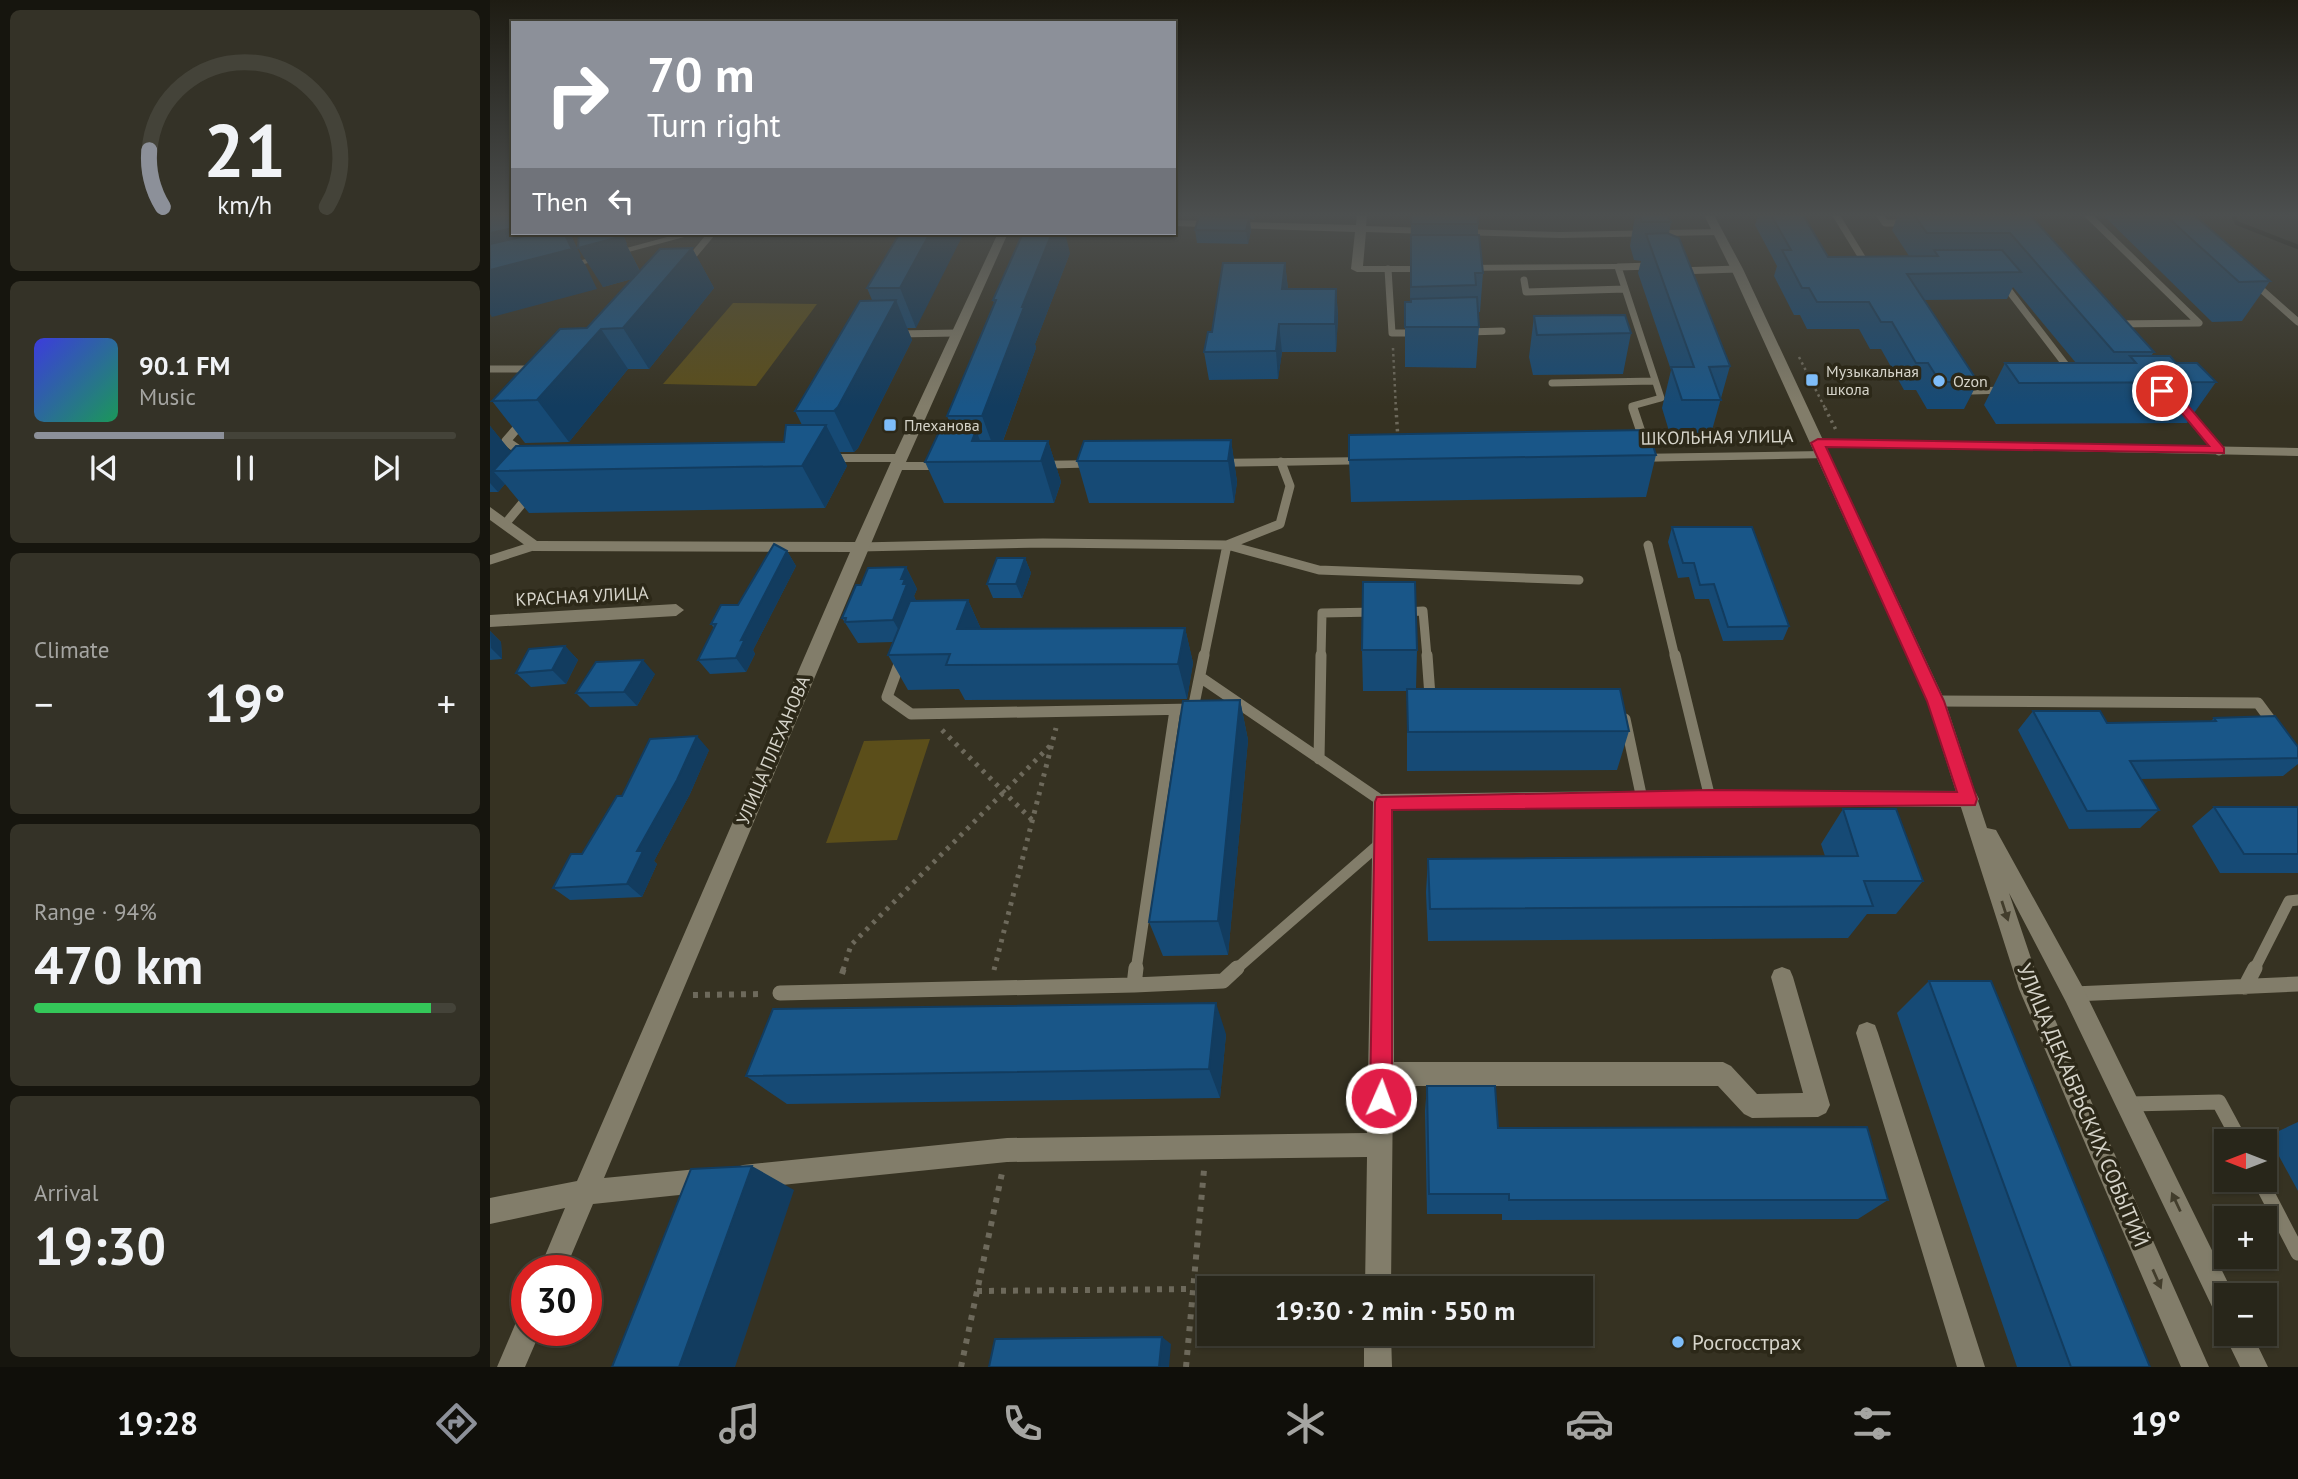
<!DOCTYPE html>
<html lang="en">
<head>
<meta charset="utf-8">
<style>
  body { margin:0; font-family:"PT Sans",sans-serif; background:#343227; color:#f1f3f6; height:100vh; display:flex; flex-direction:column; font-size:26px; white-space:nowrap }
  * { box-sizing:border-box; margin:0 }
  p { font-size:23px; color:#a5a5a2 }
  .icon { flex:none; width:38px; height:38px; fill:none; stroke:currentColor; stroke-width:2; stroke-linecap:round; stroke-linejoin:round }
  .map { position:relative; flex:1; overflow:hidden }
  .drawer { display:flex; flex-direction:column; gap:10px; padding:10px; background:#16150e; width:490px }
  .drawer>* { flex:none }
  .guide { position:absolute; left:21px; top:21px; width:665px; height:214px; border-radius:0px; box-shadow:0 2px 5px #0004,0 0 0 2px #444339; background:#8c9099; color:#fff; overflow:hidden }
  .needle { width:46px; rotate:270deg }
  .buttons { position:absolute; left:1724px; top:1129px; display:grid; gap:14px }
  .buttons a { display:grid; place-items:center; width:63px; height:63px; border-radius:0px; background:#28261a; box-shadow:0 2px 5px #0004,0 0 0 2px #444339; font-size:35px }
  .speed { position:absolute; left:21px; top:1255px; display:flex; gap:14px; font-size:35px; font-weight:700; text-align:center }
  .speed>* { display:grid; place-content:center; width:91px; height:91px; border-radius:50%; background:#28261a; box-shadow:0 2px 5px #0004,0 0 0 2px #444339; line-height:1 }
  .speed .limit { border:10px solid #d22; background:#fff; color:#111 }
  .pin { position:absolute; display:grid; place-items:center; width:60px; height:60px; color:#fff; margin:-30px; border:4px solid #fff; border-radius:50%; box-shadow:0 2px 7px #0007 }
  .me { position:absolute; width:77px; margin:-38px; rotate:2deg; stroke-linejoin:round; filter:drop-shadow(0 0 5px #0008) }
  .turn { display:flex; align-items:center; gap:24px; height:147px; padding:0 21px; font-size:32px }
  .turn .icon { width:91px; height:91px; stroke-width:2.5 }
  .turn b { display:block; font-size:49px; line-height:60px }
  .then { display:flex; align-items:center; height:66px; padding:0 21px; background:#0003; gap:14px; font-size:26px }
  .big { font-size:52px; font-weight:700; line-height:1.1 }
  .drawer .tile { flex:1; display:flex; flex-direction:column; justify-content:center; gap:10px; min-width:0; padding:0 24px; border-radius:10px; background:#343227 }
  .drawer .dial { align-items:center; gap:0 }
  .dial svg { height:182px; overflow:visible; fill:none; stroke:#444339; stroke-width:7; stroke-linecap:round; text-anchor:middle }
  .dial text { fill:#f1f3f6; stroke:none }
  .song { display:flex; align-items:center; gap:21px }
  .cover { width:84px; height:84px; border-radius:10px; background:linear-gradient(135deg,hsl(240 70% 55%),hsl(150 70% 35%)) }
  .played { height:7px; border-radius:4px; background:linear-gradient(90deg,#8c9099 45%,#444339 45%) }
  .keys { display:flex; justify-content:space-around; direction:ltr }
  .heat { display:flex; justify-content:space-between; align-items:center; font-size:38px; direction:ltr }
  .charge { height:10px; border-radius:5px; background:linear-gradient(90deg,#34c759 94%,#444339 0) }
  .trip { position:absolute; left:707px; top:1276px; width:396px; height:70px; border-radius:0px; background:#28261a; box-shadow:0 2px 5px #0004,0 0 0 2px #444339; font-weight:700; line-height:70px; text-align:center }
  .tabs { display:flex; height:112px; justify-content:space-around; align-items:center; background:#100f0a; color:#a5a5a2 }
  .tabs .icon { width:49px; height:49px }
  .tabs .current { color:#8c9099 }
  .tabs b { font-size:32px; color:#f1f3f6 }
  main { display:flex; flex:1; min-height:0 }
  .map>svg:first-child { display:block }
</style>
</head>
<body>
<main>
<section class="drawer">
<div class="tile dial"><svg viewBox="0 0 100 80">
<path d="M14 69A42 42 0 1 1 86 69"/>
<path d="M14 69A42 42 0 0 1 8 44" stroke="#8c9099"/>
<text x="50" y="56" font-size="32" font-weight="700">21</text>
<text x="50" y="72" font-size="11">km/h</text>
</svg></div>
<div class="tile">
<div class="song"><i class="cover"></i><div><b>90.1 FM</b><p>Music</p></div></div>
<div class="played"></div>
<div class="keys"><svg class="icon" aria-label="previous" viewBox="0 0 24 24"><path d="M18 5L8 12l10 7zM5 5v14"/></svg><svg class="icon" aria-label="pause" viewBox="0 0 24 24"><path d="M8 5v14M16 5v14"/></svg><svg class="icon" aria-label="next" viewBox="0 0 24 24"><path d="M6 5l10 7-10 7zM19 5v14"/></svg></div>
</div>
<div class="tile"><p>Climate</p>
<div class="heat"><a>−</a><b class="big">19°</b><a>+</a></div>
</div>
<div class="tile"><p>Range · 94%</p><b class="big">470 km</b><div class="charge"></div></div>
<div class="tile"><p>Arrival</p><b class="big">19:30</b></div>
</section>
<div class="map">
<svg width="1808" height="1367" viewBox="0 0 1808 1367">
  <rect width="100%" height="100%" fill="#363222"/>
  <path fill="#5b4e1a" d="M243,303l84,1 -61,82 -93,-2z
    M440,739l-33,101 -71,3 38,-102z"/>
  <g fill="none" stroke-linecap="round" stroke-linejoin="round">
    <path stroke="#191507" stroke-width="4.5" d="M1743,215l4,8 61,24"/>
    <path stroke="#6d695b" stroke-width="2.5" stroke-dasharray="2.5 3.5" stroke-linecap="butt" d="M903,348l3,62
      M1309,357l27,53"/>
    <path stroke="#6d695b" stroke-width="3.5" stroke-dasharray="2.5 4.5" stroke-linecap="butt" d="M906,408l2,32
      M1335,408l11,22"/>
    <path stroke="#6d695b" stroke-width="5" stroke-dasharray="3.5 6" stroke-linecap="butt" d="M452,730l90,90
      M353,970l8,-25 201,-201
      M504,970l62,-242"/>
    <path stroke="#6d695b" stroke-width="6" stroke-dasharray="5 7" stroke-linecap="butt" d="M352,974l2,-6
      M203,995l69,-1
      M487,1291l216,-2
      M471,1367l41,-194
      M696,1367l18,-197"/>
    <path stroke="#827d6a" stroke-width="7" d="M1346,215l33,54
      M1390,215l5,8h21
      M1598,215l111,108 -83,1
      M197,263l25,-30
      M898,269l4,64h24
      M1188,271l59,-2
      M1034,280l2,12 99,-3
      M1763,282l45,40
      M1513,283l69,90
      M977,332l35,-1
      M406,334l61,-1
      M0,369h46
      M1062,383l103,-2
      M1482,391l33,-1
      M1693,407l2,3
      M1143,410l-1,-4 29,-8 -43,-131 34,-1"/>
    <path stroke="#827d6a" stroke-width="9" d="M1143,408l11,33
      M1694,408l35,43
      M35,419l-19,22 20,14
      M16,523l24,-29
      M1158,545l27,112
      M370,547l183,-4 184,2 92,25 260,10
      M0,560l43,-14
      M914,612l19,-1 4,46
      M714,657l23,-112 53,-21 10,-38 -9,-24
      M831,657l1,-44 55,-1"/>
    <path stroke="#827d6a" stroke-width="11" d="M937,655l3,41 3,3
      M1185,655l35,143
      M411,659l-14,38 24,17 282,-5 11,-54
      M710,677l183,125
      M1446,701l322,2 17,23
      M1135,719l17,80
      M829,759l2,-104
      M646,970l39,-260
      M745,970l148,-129
      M1764,970l35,-69 9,-1"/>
    <path stroke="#827d6a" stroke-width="15" d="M644,985l89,-4 14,-13
      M1755,987l10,-19
      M290,993l354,-8 2,-17
      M1584,994l224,-10
      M1640,1104l89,-2 21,39
      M1770,1180l38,73"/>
    <path fill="#827d6a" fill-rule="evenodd" d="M867,215h10l-1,11 194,6 158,-3 5,3 -5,3 -158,3 -194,-6 -3,34h69l6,3 -6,3h-75l-6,-3 4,-37 -181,-6v-6l182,5z
      M192,233h17l-137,37 -6,-3z
      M508,233h10l-102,229h46l7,4 -7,4h-50l-298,708 104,-10 9,3 3,9 -3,9 -9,3 -115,12 -28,66h-26l26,-62 -75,16v-26l87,-17 273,-629 -317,-1 -43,-31v-13l47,34 318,1 36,-80h-71l-7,-4 7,-4h75z
      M1128,264l6,3 -2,2 -162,2 -6,-3 6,-3z
      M1327,439l481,9v8l-486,-10v-6z
      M1333,451l7,4 -2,3 -194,4 -7,-4 7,-4z
      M881,457l7,4 -2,3 -166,3 -7,-4 7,-4z
      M612,460l5,1v6l-75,2 -7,-4 7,-4z
      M186,604l8,6 -8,6 -186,11v-12z
      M1220,790l259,1 7,2 3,6 -3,6 -7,2 -259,-1 -317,4 1,252h329l8,4 26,28 46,-1 -32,-116 3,-7 8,-3 8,3 3,7 37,128 -4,8 -8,4 -66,1 -8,-4 -26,-28h-325l-2,202h-26l2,-131 -360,5 -264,27 -9,-3 -3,-9 3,-9 9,-3 264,-27 360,-5 6,-331 3,-6 7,-2z
      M1377,1022l8,3 3,8 107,334h-28l-101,-334 3,-8z
      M37,1317v13h14l-16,37h-28l20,-47z
      M874,1334h27l1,33h-28z"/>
    <path fill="#827d6a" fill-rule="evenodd" d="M1214,215h10l29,54 202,432 42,127 9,2 86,156 152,309h-8v26l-9,-4 -151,-315 -57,-109 32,95 168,379h-28l-162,-378 -92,-288 -196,-432z
      M1736,1330v4h26l16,33h-28l-16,-33z"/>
  </g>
  <path fill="#164a75" d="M715,215h50l-1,5 -4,-1 1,12 -3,13 -51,-1 -2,-13 10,-14z
    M921,215l67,9v11l5,38 -3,39h-2l1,15 -3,41 -71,-1v-65h5z
    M1145,215h33l3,7 -2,12 61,132 -21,75h-37l-10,-33 9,-38 -33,-97 3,-12 -7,-1 -4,-14z
    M1268,215h45l25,42 81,-1 -17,-26 6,-15h132l124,137 -3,4 25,7 40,19 -29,41 -191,1 -12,-19 21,-42h71l-63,-76 -6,12 -83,1 54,82 -14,27h-37l-11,-19h-12l-23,-41h-11l-11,-20h-52l-7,-14h-6l-20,-39 3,-10 -22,-41z
    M1613,215h91l76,66 -28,40 -30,1z
    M89,233h43l5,11h-1l14,27 52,-23 22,40 -65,81h-21l-59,73 -44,1 -33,-42 95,-73 45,-49 -29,8z
    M410,233l16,95h-9l5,12 -54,108 -4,4h-14l7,14 -22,42 -296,5 -24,-29 -7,8h-8v-66l21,26 273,-10 18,-17 -7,-14 77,-111 -5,-12z
    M580,253l-35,91 1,4 -33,93h45l13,41 -7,21h-110l-19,-41 28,-32 -6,-14 47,-113 -1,-3z
    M795,263l3,26h48l2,27 -2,36h-54l-4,27 -69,1 -5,-28 8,-20z
    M1044,316l97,17 -8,41 -90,1 -4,-18z
    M741,440l6,42 -3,21h-145l-12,-42z
    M1166,455l-10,42 -295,5 -2,-42z
    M1182,527l117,99 -6,14 -60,1 -14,-42h-14l-6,-22 -11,1 -10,-36z
    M297,551l9,15 -43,84 2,4 -9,18 -36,2 -12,-14 16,-32 -3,-4 27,-19z
    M535,558l6,15 -9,25h-29l-6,-14z
    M416,567l11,22 -3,7 2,5 52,-1 13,29 204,-1 8,35 -6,36 -222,1 -6,-11 -51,1 -20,-35 5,-13 -35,1 -16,-25 19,-33z
    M0,631l11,11 1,17 -12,1z
    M75,646l13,14 -12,24 -35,3 -15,-14z
    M872,650h55l-1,39 213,42 -12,39 -210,1v-80h-44z
    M165,674l-18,32 -47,1 -14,-14z
    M750,700l8,40 -20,215 -65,1 -14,-34z
    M1543,711l74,12 104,-2 3,-3 84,29v17l-15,12 -142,3 18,31 -19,18 -71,1 -51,-99z
    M219,750l-19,44 -36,67 3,3 -15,33 -72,3 -17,-12 29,-34 40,-58z
    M1724,807h84v66h-78l-28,-47z
    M1353,809l80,72 -27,33h-29l-19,24 -420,3 -2,-49 2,-33 397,-3 -4,-12z
    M1439,981l221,386h-133l-120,-354z
    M736,1034l-6,64 -433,6 -41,-28z
    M937,1086l71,42 390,72 -30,19 -356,1v-6h-75l-2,-103z
    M1808,1122v69l-30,-55z"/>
  <path fill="#123c5f" d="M759,218l2,13 -3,13 -2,-13z
    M23,228v5h57l11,23 -1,1 6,9 11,23 -105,28 -2,-3v-81z
    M104,233h28l5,11h-1l16,32 -39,11 -25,-39z
    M440,233h34l-48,95 -16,-40z
    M562,233h13l5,20 -35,91 1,4 -39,109 -15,-41 40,-109z
    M202,248l22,40 -65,81 -26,-41z
    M795,263l3,27 -6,-1z
    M846,289l2,27 -2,36 -1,-28z
    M406,300l16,40 -54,108 -4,4 -20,-41z
    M789,324l3,28 -4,27 -2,-28z
    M111,329l27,40 -59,73 -32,-42z
    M336,425l21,41 -22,42 -23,-42z
    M0,426l31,38 -28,7 12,13 -7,8 -8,-9z
    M486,430l12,31 -16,-20z
    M741,440l6,42 -3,21 -6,-42z
    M558,441l13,41 -7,21 -13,-42z
    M297,551l9,15 -43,84 2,4 -9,18 -10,-14 5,-18z
    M535,558l6,15 -9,25 -6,-14z
    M416,567l11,22 -3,7 4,9 -13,36 -12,-21 8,-41z
    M478,600l16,36 -27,-7z
    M695,628l8,35 -6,36 -9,-35z
    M0,631l11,11 1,17 -11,-11z
    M75,646l13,14 -12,24 -14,-14z
    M153,660l12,14 -18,32 -13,-14z
    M750,700l8,40 -20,215 -10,-34z
    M207,736l12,14 -19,44 -36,67 3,3 -15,33 -15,-13 10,-33z
    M726,1003l10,31 -6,64 -11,-29z
    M262,1166l42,24 -59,177h-56z
    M672,1337l9,7 -2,23h-10z"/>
  <path fill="#195688" stroke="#123c5f" stroke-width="2" d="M0,215h23v13l-23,5z
    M921,215h67v9h-67z
    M1149,215h29l3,7h-29z
    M1281,215h32l25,42 110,-1 -4,-6h68l19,22 -114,2 71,108h-38l-12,-19h-12l-24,-41h-11l-12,-20h-52l-8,-14h-7l-20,-38h9z
    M1424,215h116l124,137h-40l-104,-119h-83z
    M1675,215h29l76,66 -31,1z
    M709,216l50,2 -3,13 -51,-1z
    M48,233h26l8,16 -82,21v-26z
    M89,233h38l2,4 -41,11z
    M410,233h30l-30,55h-33z
    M533,233h29l-30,74h2l-42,109h-35l49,-116h-3z
    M1177,233l12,5 51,128 -21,1 12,33h-39l-11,-33h23l-48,-133z
    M921,235h68l4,38h-8l1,12 -65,2z
    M202,248l-69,80 -22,1 -64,71 -45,1 68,-72 27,-1 73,-79z
    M733,263h62l-3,26h54l-1,35h-56l-3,27 -72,1 4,-20h4z
    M987,297l2,30h-74v-25h6v-3z
    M406,300l-58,107 -4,4h-39l65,-110z
    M1135,315l6,18 -94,2 -3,-19z
    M1640,356h40l6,7h21l19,19 -197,1 -14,-20h131z
    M296,425h40l-24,41 -309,5 23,-25 268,-4z
    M450,430h36l-4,11h76l-7,20 -116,1z
    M1158,430l8,25 -307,5v-25z
    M741,440l-3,21h-151l7,-20z
    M1182,527h80l37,99 -61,1 -14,-43 -14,1 -6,-22h-11z
    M284,544l13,7 -46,89 4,-1 -9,19 -38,2 18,-36h-5l10,-19h17z
    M507,558h28l-9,26h-29z
    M416,567l-5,12h4l-2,5h4l-14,36 -48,2 1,-4h-4l14,-33h5l7,-17z
    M873,582h52l2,68h-55z
    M478,600l-11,29 228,-1 -7,36 -232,1 4,-11 -62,1 22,-54z
    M75,646l-13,24 -36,3 13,-24z
    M153,660l-19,32 -48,1 20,-31z
    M917,689h213l9,42 -221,1z
    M750,700l-22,221 -69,1 34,-221z
    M1543,711h67l7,12 109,-2 -2,-3 61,-2 23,31v11l-168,3 29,49 -72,1z
    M207,736l-20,44 -40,71h6l-16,33 -74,4 18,-34h11l35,-58h5l28,-57z
    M1724,807h84v47h-54z
    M1353,809h53l27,72h-59l9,25 -443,3 -2,-50 430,-3z
    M1439,981h62l159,386h-79z
    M726,1003l-7,66 -463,7 27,-67z
    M937,1086h68l3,42 369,-1 21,73h-379v-6h-80z
    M262,1166l-73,201h-67l79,-198z
    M672,1337l-3,30h-170l6,-28z"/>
  <defs><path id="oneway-solid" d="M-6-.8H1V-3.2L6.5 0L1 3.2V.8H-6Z" transform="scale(1.75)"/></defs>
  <g fill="#423d2c">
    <use href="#oneway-solid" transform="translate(1515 911) rotate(72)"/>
    <use href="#oneway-solid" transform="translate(1686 1202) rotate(-115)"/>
    <use href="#oneway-solid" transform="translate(1667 1279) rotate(66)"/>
  </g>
  <linearGradient id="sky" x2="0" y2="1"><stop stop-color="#1e1c13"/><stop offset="0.53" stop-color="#4c4f4f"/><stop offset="1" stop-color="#4c4f4f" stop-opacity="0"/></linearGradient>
  <rect width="1808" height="406" fill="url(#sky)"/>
  <path fill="#e11d48" stroke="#92132f" stroke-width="2" d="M1672,388l22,13 40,47v5l-398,-6 118,254 33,98 -2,6 -583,5v288l-3,7 -8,3 -7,-3 -4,-7 5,-296 2,-5 333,-7 247,2 -30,-91 -116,-258 7,-4 391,7 -33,-40 -18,-12 -2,-3z"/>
  <g fill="#7ebdf9" stroke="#2c2818" stroke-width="2.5">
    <rect x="1315" y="373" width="14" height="14" rx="3.5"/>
    <circle cx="1449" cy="381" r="7"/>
    <rect x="393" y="418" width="14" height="14" rx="3.5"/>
    <circle cx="1188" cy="1342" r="7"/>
  </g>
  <g text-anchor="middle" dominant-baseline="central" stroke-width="7" stroke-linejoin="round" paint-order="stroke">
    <g font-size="16" fill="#d6d4ca" stroke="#2c2818" text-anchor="start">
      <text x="1336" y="371">Музыкальная<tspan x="1336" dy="18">школа</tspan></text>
      <text x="1463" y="381">Ozon</text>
      <text x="414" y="425">Плеханова</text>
    </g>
    <g font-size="18" fill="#d6d4ca" stroke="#2c2818">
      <text transform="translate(1227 437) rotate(-1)">ШКОЛЬНАЯ УЛИЦА</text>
      <text transform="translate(92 596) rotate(-3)">КРАСНАЯ УЛИЦА</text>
      <text transform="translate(283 750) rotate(-67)">УЛИЦА ПЛЕХАНОВА</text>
    </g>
    <g font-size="21" fill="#d6d4ca" stroke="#2c2818">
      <text transform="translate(1593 1105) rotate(67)">УЛИЦА ДЕКАБРЬСКИХ СОБЫТИЙ</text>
    </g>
    <g font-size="21" fill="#d6d4ca" stroke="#2c2818" text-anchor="start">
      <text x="1202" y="1342">Росгосстрах</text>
    </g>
  </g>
</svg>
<div class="buttons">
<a><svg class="needle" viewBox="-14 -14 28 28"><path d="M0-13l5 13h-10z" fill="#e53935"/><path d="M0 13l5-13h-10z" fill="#a5a5a2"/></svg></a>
<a>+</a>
<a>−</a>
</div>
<div class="speed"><div class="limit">30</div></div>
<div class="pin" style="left:1672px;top:391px;background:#d93025"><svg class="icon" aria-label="arrive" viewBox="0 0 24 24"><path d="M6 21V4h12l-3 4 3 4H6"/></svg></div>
<svg class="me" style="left:891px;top:1098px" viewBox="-20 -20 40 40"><circle r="17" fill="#e11d48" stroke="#fff" stroke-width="3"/><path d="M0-11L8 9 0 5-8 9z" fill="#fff"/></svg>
<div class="trip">19:30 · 2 min · 550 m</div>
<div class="guide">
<div class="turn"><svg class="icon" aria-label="right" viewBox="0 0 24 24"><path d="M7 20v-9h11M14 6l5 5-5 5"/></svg><div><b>70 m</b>Turn right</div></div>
<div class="then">Then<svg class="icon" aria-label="left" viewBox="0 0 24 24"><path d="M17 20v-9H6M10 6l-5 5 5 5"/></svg></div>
</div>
</div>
</main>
<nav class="tabs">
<b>19:28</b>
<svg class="icon current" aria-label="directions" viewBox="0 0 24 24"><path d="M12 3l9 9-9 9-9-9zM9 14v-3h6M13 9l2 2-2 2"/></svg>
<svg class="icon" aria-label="music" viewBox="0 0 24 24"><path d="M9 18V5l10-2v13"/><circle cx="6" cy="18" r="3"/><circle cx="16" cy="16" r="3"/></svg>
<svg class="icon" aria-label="phone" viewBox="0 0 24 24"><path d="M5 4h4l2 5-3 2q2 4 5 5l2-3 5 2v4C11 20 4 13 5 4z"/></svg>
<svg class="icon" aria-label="climate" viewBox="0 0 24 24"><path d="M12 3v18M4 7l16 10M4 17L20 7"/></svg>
<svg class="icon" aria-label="car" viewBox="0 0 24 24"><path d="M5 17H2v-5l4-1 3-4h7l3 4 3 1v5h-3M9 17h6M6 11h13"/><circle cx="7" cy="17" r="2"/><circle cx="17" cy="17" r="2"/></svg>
<svg class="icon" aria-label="filters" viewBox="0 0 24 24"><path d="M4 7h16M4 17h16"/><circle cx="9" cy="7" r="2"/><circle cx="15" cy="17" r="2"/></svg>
<b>19°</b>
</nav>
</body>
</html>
